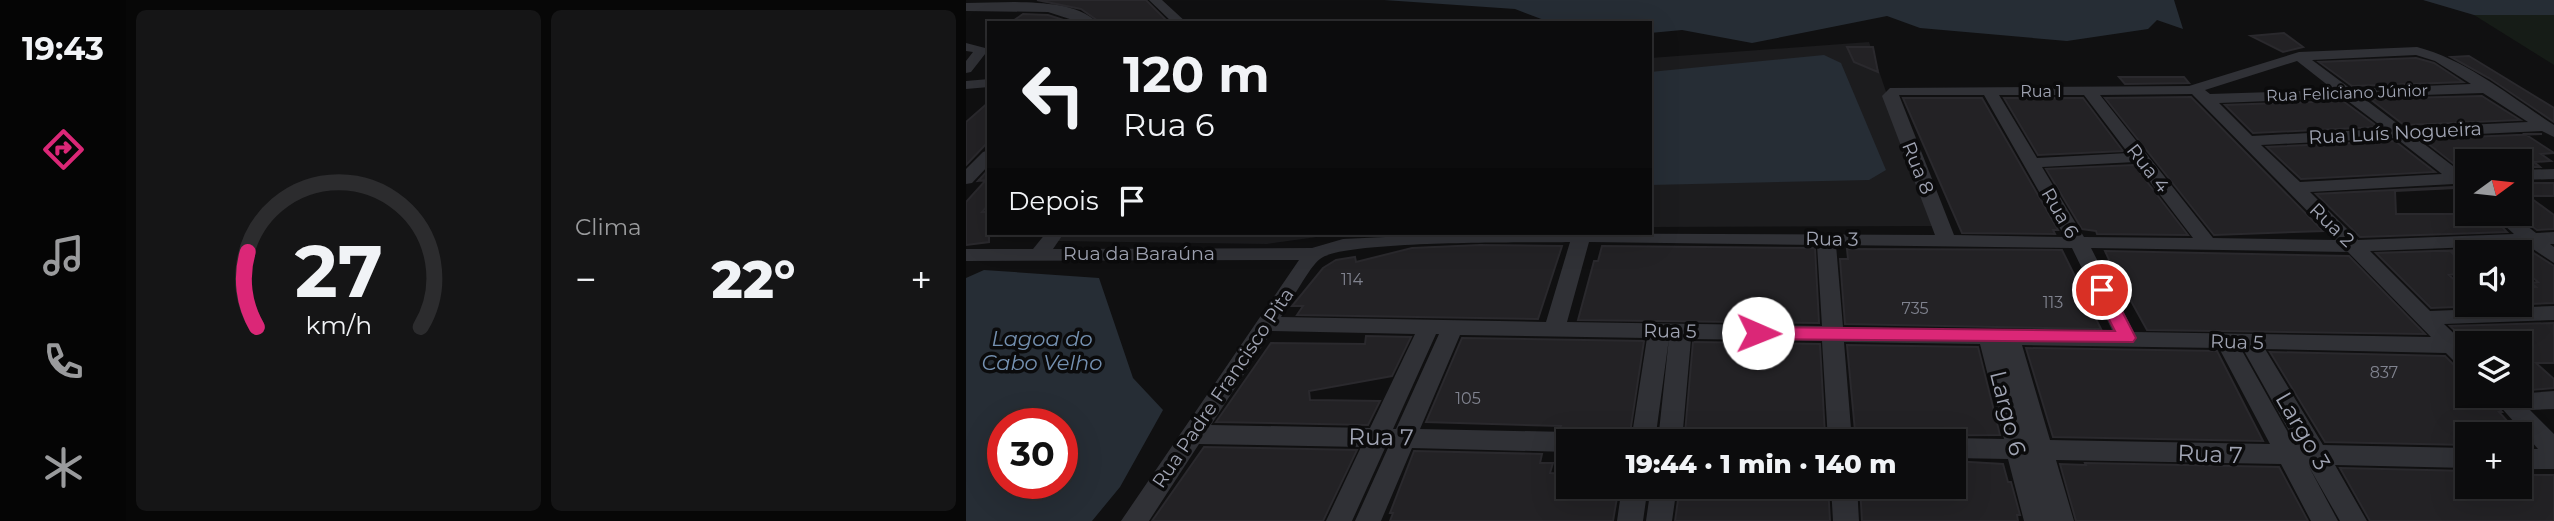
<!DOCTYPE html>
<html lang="pt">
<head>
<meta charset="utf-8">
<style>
  body { margin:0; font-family:Montserrat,sans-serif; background:#151516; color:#f1f3f6; height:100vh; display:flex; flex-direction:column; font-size:26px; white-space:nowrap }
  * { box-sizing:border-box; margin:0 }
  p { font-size:23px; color:#9a9b9d }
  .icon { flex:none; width:38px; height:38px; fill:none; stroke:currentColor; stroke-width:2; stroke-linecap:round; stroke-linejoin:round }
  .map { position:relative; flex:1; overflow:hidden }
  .drawer { display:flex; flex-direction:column; gap:10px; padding:10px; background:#070707; width:840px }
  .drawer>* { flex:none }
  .hud { position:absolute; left:21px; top:21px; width:665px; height:214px; border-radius:0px; box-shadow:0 7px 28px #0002,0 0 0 2px #2c2c2e; background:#0c0c0d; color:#f1f3f6; overflow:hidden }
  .needle { width:46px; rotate:75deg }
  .fabs { position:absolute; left:1489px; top:149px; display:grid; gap:14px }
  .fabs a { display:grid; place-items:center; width:77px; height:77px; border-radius:0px; background:#0c0c0d; box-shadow:0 7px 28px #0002,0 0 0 2px #2c2c2e; font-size:35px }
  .speed { position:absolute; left:21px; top:408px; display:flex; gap:14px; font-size:35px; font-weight:700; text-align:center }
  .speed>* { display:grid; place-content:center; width:91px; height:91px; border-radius:50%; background:#0c0c0d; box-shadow:0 7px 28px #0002,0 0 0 2px #2c2c2e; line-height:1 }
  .speed .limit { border:10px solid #d22; background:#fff; color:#111 }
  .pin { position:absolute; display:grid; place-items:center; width:60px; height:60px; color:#fff; margin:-30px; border:4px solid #fff; border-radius:50%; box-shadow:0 2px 7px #0007 }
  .me { position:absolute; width:77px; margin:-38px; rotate:91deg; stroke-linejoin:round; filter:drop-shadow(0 0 5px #0008) }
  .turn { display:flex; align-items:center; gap:24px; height:147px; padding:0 21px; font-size:32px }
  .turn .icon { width:91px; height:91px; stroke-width:2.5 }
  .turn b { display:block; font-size:49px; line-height:60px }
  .then { display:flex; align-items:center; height:66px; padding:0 21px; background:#0003; gap:14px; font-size:26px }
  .big { font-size:52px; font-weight:800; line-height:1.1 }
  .drawer .card { flex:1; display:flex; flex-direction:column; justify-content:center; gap:10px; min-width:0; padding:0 24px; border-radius:10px; background:#151516 }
  .drawer .dial { align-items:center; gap:0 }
  .dial svg { height:182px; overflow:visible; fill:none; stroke:#2c2c2e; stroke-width:7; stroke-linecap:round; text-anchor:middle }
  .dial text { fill:#f1f3f6; stroke:none }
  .heat { display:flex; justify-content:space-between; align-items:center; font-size:38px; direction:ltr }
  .drawer .tiles { flex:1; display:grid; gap:10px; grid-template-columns:repeat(2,1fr) }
  .trip { position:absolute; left:590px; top:429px; width:410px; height:70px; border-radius:0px; background:#0c0c0d; box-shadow:0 7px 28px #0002,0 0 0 2px #2c2c2e; font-weight:800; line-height:70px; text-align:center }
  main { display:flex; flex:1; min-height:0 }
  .tab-bar { display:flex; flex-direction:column; width:126px; justify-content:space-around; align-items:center; background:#050505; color:#9a9b9d }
  .tab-bar .icon { width:49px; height:49px }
  .tab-bar .selected { color:#db2777 }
  .tab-bar b { font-size:32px; color:#f1f3f6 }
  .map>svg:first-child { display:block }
</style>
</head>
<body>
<main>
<nav class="tab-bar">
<b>19:43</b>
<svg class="icon selected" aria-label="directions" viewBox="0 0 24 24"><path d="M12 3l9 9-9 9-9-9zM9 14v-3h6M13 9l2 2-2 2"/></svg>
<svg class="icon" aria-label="music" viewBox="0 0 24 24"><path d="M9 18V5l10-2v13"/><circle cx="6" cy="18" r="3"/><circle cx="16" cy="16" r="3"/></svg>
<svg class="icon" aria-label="phone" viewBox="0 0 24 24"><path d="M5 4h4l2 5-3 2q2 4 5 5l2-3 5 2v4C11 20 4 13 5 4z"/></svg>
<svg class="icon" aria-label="climate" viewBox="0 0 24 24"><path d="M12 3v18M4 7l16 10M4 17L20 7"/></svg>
</nav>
<section class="drawer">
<div class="tiles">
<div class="card dial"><svg viewBox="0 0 100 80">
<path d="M14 69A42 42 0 1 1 86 69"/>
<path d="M14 69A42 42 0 0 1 10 36" stroke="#db2777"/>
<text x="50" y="56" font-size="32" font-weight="700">27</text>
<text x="50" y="72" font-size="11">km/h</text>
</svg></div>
<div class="card"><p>Clima</p>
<div class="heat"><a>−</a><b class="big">22°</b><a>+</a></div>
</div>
</div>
</section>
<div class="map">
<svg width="1588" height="521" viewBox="0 0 1588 521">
  <rect width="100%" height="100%" fill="#101011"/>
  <path fill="#1c1c1e" d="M903,42l63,184 -282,1v-169z
    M94,233h285l-78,11 -213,-3z"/>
  <path fill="#161c17" d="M1580,14l8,1v50l-80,-50z"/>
  <path fill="#262d35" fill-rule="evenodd" d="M418,0h790l9,29 -26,-9 -9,9 -81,12 -147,-13 -33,-12 -135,27 -70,-13 -32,3v-10h-98l-37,-14z
    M1457,0h131v15h-80z
    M858,55l17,8 45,107 -17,10 -219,5v-113z
    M18,270l115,8 34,100 30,32 -43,77 -28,34h-126v-243zM37,424h59v59h-59z"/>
  <path fill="#232225" stroke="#2a292d" stroke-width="2" fill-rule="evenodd" d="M71,0h109l23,23h-68l-20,-14z
    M57,14l25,1 25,8h-63z
    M1318,33l19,14 -20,5 -32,-16z
    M881,47h26l5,25 -24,-10z
    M1503,56l85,52v14l-65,-44 -38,-21z
    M1450,58l18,5 29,19 -111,4 -33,-24z
    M1153,77h65l5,6 -64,1z
    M1516,96l38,24 -116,5 -34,-26z
    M1225,97l132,134 -109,4 -109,-137z
    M937,98h79l76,132h-5l2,4 -93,-1z
    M1038,98h79l40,53 -85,4z
    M1377,101l35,26 -125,6 -28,-28z
    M23,102v39l-23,24v-43z
    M1559,134l29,19 -13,1 10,7 -17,1 6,5h-20v-6h-52v10h-5l-41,-32 119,-5h1z
    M1429,141l40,31 -134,7 -34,-32z
    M1168,165l54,70 -91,-1 -1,-3 -14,-2 -36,-60z
    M23,169v35l-7,8h7v30l-23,3v-43l20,-22 -8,1z
    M1554,183h34v13h-26l26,19v14l-17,1 -21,-16h4z
    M1487,187l3,1 -61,3 1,23h94l17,18 -147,5 -44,-43z
    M514,245l82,1 -24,73 -241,-4 6,-9h-11l31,-38 13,-8 19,-3 1,5 56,-14z
    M636,246l213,2 4,75 -241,-3 16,-59h4z
    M1560,248l28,18v37l-123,5 -55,-55zM1485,252h69v15l18,15 -7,1 5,4 -16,1v16h-52v-12l-19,-17 14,-2 -7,-6 11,-1z
    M881,249l215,1 39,79 -256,-5 -5,-65h8z
    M1139,251l244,5 76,78 -278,-4 -16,-29h-3z
    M1588,323v40h-18l18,16v9l-34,3v-48h-52l-18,-17z
    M400,336l45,1 -19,39 -83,15 1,9 70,1 -12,24 -152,-3 55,-79 94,1z
    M496,338l182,3 -14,92h-52l-18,-4 1,-3 -135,-4z
    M727,342l127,2 5,92 -140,-3z
    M881,345l131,2 22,88 -139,1 -6,-5z
    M1060,348l191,3 46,90 -210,-4z
    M1304,352l175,4 13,13 10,3v24h21l13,16h-3l20,22h-51v11l-143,-3z
    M238,447l153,3 -34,71h-171z
    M448,451l128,3 -2,9h13l-3,10 18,1v12h51l-6,35h-223l3,-8h-3z
    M987,461l50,3 5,18h3l9,33h-3l1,6h-156l-2,-35h93z
    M1119,463l194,4 29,54h-232l-16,-57 26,1z
    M1374,468l128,3v15h52v-11h34v46h-184z
    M714,486h148l2,35h-155z"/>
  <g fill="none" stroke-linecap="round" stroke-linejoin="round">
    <path fill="#303136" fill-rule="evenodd" d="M183,0h13l25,23h-14z
      M48,2c28,1 63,1 84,21h-16l-34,-11 -82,-1v-8z
      M0,43l23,6 -18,23 -5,1v-12l7,-9 -7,-1z
      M1451,47c50,13 94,50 137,78v12l-12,-6 -127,6 47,36 6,1v17l-14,-7 -144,8 48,48 156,-6 -22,-20h20l24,19 18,-1v12h-4l4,3v16l-27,-18 -157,6 60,60 124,-5v14l-110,4 24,23v22l-8,-2 -14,-14 -181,-4 58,96 145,3v20l-133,-3 32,56h-27l-32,-56 30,56h-27l-30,-57 -225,-4 18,61h-50l-16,-62 -55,-1v-17h-8l8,-3 51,1 -24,-95 -136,-2 8,99h-24l-6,-100 -131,-2 -9,102h-24l11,-103 -14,103h-24l16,-103 -187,-3 -40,94 148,3 9,3 3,6h-12v11l-156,-4 -31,73h-26l33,-73h-3l-33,73h-26l35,-74 -162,-3 -50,77h-28l178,-261 -333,1v-12h67l13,-16h18l-11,16 259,-1 31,-9 127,-6 465,2 -53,-139 8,-8 299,-2 110,-34zM1450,55l19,6 36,23 -120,5 -39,-29zM1331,61l37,29 -124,4 -5,-4zM1517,93l45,29 -125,6 -41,-31zM1226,94l144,146 -123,-2 -113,-143zM933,95h85l81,142 -111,-2zM1033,95h85l44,58 -91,5zM1378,98l41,31 -133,7 -33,-33zM1430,138l46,36 -142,8 -39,-37zM1169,162l58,76 -109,-1 -42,-70zM604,242l-24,80 -265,-5c9,-13 28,-50 39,-58 22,-19 211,-16 250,-17zM623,242l228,3 5,81 -255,-4zM870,245l236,3 41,84 -270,-5zM1125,248l257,4 83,85 -297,-5zM306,331l143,3 -45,94 -159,-3zM470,334h3l-43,95h-3zM1056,345l197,3 51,96 -220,-4zM1275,349h2l54,96h-2z
      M23,79v8l-23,2v-8z
      M23,150v15l-17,18 -6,1v-15l17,-17z
      M1588,169v10l-34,1v-10z
      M1588,391v18l-24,1 24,24v35h-34v-20h18l-47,-53z
      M656,486h26l-5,35h-26z
      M685,486h26l-5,35h-26z
      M865,486h26l2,35h-26z"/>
  </g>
  <path fill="#db2777" stroke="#8e194d" stroke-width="2" d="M1136,285l9,5 25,48 -3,4 -375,-3 -9,-6 9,-6 357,4 -21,-41z"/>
  <g text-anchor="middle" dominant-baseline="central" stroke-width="7" stroke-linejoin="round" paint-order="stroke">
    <g font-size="16" fill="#a0a4b3" stroke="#0b0b0c">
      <text x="1075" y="91">Rua 1</text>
      <text transform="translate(1381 93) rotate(-2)">Rua Feliciano Júnior</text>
    </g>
    <g font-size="16" fill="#80838f">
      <text x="386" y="279">114</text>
      <text x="1087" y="302">113</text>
      <text x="949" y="308">735</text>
      <text x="1418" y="372">837</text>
      <text x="502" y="398">105</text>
    </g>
    <g font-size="19" fill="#a0a4b3" stroke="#0b0b0c">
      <text transform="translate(1429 133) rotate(-3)">Rua Luís Nogueira</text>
      <text transform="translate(952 168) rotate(68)">Rua 8</text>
      <text transform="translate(1182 168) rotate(52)">Rua 4</text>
      <text transform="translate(1094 213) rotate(60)">Rua 6</text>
      <text transform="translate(1366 225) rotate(44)">Rua 2</text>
      <text transform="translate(866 239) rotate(1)">Rua 3</text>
      <text x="173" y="253">Rua da Baraúna</text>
      <text transform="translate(704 331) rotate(1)">Rua 5</text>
      <text transform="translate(1271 342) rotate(2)">Rua 5</text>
      <text transform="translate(257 388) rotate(-56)">Rua Padre Francisco Pita</text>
    </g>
    <g font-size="21" font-style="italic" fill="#7490b0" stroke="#0b0b0c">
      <text x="76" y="338">Lagoa do<tspan x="76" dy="24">Cabo Velho</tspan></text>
    </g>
    <g font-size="23" fill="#a0a4b3" stroke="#0b0b0c">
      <text transform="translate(1042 413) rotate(76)">Largo 6</text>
      <text transform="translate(1337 431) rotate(60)">Largo 3</text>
      <text transform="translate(415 437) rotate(1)">Rua 7</text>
      <text transform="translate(1244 454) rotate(2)">Rua 7</text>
    </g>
  </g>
</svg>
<div class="fabs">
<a><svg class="needle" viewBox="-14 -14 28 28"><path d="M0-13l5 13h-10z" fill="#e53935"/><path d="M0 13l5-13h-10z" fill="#9a9b9d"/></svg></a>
<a><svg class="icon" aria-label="sound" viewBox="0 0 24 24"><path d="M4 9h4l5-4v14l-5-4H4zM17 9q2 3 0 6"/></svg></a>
<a><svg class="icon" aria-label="layers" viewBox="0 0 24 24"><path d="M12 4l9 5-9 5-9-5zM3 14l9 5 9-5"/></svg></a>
<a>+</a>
</div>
<div class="speed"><div class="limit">30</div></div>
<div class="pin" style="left:1136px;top:290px;background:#d93025"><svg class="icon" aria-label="arrive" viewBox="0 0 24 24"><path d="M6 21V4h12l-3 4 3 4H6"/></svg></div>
<svg class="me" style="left:792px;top:333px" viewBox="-20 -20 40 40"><circle r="19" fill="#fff"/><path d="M0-13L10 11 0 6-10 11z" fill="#db2777"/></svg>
<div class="trip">19:44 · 1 min · 140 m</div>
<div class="hud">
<div class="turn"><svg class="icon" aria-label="left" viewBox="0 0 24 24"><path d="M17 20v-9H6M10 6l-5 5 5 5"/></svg><div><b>120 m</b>Rua 6</div></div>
<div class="then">Depois<svg class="icon" aria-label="arrive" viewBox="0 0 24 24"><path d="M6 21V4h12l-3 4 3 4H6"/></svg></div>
</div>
</div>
</main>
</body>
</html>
